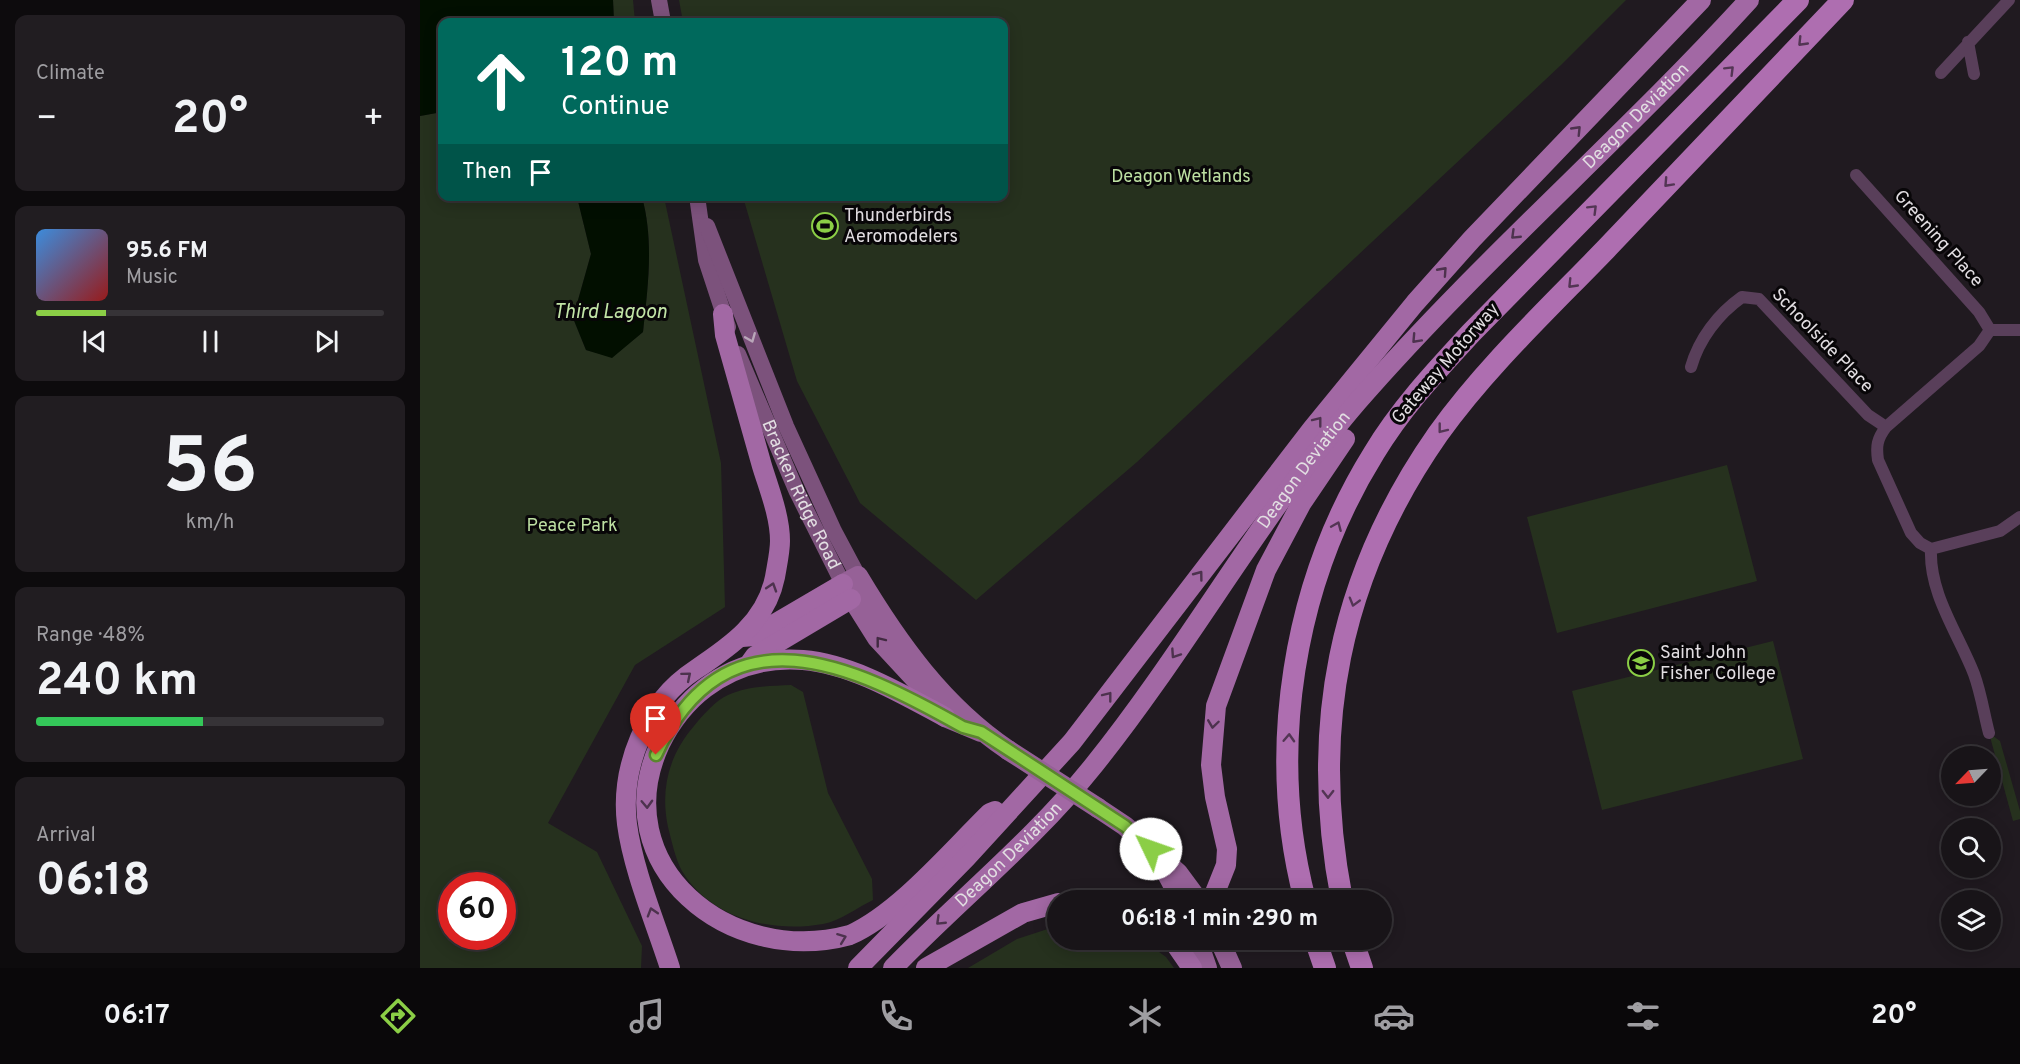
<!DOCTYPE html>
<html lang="en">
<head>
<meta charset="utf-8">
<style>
  body { margin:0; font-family:Overpass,sans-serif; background:#211d21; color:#f1f3f6; height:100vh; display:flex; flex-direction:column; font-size:22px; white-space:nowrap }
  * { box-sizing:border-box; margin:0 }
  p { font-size:20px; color:#9f9ea2 }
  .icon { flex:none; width:33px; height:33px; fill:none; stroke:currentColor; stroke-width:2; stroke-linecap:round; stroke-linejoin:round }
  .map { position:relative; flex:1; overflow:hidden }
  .panel { display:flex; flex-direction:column; gap:15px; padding:15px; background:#0d0b0d; width:420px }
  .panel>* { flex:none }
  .guide { position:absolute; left:18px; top:18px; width:570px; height:183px; border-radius:12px; box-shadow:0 3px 15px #0003,0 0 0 2px #363337; background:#00695c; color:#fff; overflow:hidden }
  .needle { width:39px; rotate:245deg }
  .buttons { position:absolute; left:1521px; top:746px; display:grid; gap:12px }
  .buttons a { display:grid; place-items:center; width:60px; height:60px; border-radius:50%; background:#181418; box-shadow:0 3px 15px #0003,0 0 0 2px #363337; font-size:30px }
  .speed { position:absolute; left:18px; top:872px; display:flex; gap:12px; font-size:30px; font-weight:700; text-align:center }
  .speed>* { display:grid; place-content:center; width:78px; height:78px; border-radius:50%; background:#181418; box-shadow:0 3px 15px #0003,0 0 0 2px #363337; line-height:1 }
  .speed .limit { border:9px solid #d22; background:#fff; color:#111 }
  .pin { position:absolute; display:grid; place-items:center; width:51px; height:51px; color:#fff; margin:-62px -26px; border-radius:50% 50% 50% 0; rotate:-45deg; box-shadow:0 0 6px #0007 }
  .pin .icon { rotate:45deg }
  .me { position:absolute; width:66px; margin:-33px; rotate:312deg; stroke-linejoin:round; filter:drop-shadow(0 0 4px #0008) }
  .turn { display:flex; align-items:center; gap:21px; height:126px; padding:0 24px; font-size:27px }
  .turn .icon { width:78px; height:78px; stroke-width:2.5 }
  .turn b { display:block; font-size:42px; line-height:51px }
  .then { display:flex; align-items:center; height:57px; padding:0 24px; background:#0003; gap:12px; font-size:22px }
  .big { font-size:45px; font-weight:700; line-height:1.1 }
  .panel .widget { flex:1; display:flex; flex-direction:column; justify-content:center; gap:9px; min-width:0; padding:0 21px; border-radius:12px; background:#211d21 }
  .panel .dial { align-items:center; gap:0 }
  .dial b { font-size:78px; line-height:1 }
  .song { display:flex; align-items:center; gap:18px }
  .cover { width:72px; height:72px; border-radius:9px; background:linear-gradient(135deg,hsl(210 70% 55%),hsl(0 70% 35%)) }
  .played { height:6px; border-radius:3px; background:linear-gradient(90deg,#8bce46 20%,#363337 20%) }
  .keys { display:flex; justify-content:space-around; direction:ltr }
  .heat { display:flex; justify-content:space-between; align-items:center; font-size:33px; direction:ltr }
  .charge { height:9px; border-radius:4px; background:linear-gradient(90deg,#34c759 48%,#363337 0) }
  .trip { position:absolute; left:627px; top:890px; width:345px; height:60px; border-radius:30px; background:#181418; box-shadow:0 3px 15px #0003,0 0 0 2px #363337; font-weight:700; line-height:60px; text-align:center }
  .menu { display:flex; height:96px; justify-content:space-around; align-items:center; background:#0a080a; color:#9f9ea2 }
  .menu .icon { width:42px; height:42px }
  .menu .current { color:#8bce46 }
  .menu b { font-size:27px; color:#f1f3f6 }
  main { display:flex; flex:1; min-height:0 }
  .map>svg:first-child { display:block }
</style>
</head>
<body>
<main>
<section class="panel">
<div class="widget"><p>Climate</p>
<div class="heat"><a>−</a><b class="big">20°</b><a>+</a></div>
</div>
<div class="widget">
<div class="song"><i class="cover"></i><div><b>95.6 FM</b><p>Music</p></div></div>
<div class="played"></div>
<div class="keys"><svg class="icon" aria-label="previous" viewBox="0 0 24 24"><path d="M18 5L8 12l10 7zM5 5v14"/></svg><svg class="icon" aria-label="pause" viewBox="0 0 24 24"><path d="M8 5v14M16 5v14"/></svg><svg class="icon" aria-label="next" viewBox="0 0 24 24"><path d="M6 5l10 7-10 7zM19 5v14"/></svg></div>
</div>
<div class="widget dial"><b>56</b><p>km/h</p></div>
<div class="widget"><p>Range · 48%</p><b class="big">240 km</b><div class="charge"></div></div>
<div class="widget"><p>Arrival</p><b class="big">06:18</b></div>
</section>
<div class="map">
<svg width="1600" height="968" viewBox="0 0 1600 968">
  <rect width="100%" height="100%" fill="#201a20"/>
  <path fill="#26311e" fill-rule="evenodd" d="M193,0h20l2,22h-21z
    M259,0h947l-65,65 -424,397 -161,138 -116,-97 -63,-122 -54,-184 261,-1v-174h-321z
    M22,112v84l135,1 14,57 -18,64 13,32 26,7 31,-25c5,-46 11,-91 -1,-135h22l57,266 4,144 -90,58 -87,158 49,29 45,94 -1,22h-221v-852zM32,885h50v51h-50z
    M1307,465l30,116 -200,52 -30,-116z
    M1353,641l30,118 -201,51 -30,-119z
    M371,685l12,7 25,101 44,86 1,21c-15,7 -33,21 -50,24 -51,9 -112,-5 -141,-53 -7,-13 -10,-29 -14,-44 -8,-38 1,-72 26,-101 9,-11 21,-25 34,-31 20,-9 42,-9 63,-10z
    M1569,733l11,8 20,70v8l-7,2z
    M637,926l1,13h83l25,18 8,11h-206l49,-29z"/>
  <path fill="#020f00" d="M0,0h193l1,22h-172v90l-22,4z
    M157,197h65c12,44 6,89 1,135l-31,26 -26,-8 -13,-32 18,-64z"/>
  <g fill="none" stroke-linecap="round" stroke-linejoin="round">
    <path stroke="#593f5a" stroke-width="12" d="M1548,42l6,32
      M1521,73l68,-73
      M1436,175l123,137 11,18
      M1600,330h-30l-11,16 -93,81c-9,12 -10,19 -8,33l33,73 9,10 11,6 69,-18 20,-14
      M1271,367c8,-28 27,-53 51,-70l17,2 109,116 18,12
      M1511,549c-2,45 27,84 43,125 7,19 10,40 15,59"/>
    <g stroke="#7c527c" stroke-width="16">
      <path d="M239,0l4,22"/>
      <path d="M277,196l9,64 22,67"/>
      <path d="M287,226l79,200 48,105 24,45"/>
      <path id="s1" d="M318,354l59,138 46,92"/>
    </g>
    <path stroke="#966197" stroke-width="20" d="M561,732l-36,-15 -5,-11 -63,-68 -34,-54 15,-8c40,67 85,130 150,174
      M678,808l27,18 53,47 20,27
      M746,872l15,28
      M777,939l10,29
      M799,939l13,29"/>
    <g stroke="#a268a4" stroke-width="20">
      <path d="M322,637l12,-1 89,-52"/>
      <path d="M330,663l5,-7 96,-57"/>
      <path d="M525,717c-43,-23 -93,-53 -142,-57 -36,-3 -70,7 -98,28 -20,15 -34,34 -45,56 -56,121 69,224 190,191 49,-22 101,-84 140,-122l5,-2"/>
      <path d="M792,900l14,-35 1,-16 -12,-52 -4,-32 5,-59 50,-136 35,-66 44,-65"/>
      <path d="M752,939l20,29"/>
      <path d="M250,968c-14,-44 -37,-98 -43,-144 -7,-56 19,-122 68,-154 36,-24 71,-48 80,-93 2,-12 5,-25 5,-36 0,-25 -11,-52 -18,-75 -12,-44 -25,-87 -37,-131l-2,-21"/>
      <path d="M438,968l108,-110 106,-116 240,-313 103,-126 57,-64 229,-239"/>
      <path id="s2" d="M473,968c66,-68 142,-129 201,-203 94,-117 166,-250 264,-364 123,-141 265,-263 391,-401"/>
      <path d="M506,968l97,-55 35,-10"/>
    </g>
    <path stroke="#ae6eb0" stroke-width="22" d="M885,900c-39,-149 -12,-317 69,-447 27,-45 62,-82 97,-120l327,-333
      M922,900c-33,-170 -4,-323 96,-466 48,-67 111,-126 168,-185 79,-83 158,-166 237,-249
      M895,939l10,29
      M932,939l10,29"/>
    <path stroke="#966197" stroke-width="20" d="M588,750l90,58"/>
  </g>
  <defs><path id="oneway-chevron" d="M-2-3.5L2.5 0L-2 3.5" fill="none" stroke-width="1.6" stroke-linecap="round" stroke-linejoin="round" transform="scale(1.5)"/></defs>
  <g stroke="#533554">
    <use href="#oneway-chevron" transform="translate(1382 42) rotate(134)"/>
    <use href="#oneway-chevron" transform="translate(1310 70) rotate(-45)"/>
    <use href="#oneway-chevron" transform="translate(1248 183) rotate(133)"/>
    <use href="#oneway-chevron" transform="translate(1173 209) rotate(-45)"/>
    <use href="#oneway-chevron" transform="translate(1152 284) rotate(134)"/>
    <use href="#oneway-chevron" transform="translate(1022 429) rotate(128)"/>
    <use href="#oneway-chevron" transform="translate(917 526) rotate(-67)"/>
    <use href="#oneway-chevron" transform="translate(934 602) rotate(106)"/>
    <use href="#oneway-chevron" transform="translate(869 738) rotate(-87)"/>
    <use href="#oneway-chevron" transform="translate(908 794) rotate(90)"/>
  </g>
  <g stroke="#4d324e">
    <use href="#oneway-chevron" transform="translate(1157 130) rotate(-46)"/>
    <use href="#oneway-chevron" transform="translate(1095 235) rotate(136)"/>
    <use href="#oneway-chevron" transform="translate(1023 271) rotate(-48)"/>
    <use href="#oneway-chevron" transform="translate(996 339) rotate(133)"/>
    <use href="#oneway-chevron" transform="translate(898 421) rotate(-52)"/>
    <use href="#oneway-chevron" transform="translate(779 575) rotate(-53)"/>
    <use href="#oneway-chevron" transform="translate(352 587) rotate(-72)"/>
    <use href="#oneway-chevron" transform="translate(755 654) rotate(124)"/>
    <use href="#oneway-chevron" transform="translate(267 676) rotate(-40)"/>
    <use href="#oneway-chevron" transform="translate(688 696) rotate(-52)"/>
    <use href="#oneway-chevron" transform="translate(793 724) rotate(98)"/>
    <use href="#oneway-chevron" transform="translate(227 804) rotate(88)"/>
    <use href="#oneway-chevron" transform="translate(232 912) rotate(-107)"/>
    <use href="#oneway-chevron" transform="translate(520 921) rotate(136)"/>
    <use href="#oneway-chevron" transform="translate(422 938) rotate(-21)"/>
  </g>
  <use stroke="#b9a6b9" href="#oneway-chevron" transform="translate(331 338) rotate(68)"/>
  <use stroke="#412a41" href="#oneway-chevron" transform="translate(460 641) rotate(-128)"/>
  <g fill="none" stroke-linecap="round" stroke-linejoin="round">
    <defs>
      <path id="route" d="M236,755c70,-152 197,-90 307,-28l18,5 144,94 26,23"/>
    </defs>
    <use href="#route" stroke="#5a862e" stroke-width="15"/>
    <use href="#route" stroke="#8bce46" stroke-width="10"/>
  </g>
  <defs>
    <symbol id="stadium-ring" viewBox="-11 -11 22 22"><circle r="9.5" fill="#080608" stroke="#8bce46" stroke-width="1.5"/><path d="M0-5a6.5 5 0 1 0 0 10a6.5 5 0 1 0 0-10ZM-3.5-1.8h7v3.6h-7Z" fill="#8bce46"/></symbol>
    <symbol id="school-ring" viewBox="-11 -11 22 22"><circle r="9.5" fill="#080608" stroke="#8bce46" stroke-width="1.5"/><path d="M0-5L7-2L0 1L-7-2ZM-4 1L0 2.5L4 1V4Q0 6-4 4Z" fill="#8bce46"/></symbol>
  </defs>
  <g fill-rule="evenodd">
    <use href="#stadium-ring" x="390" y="211" width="30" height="30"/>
    <use href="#school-ring" x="1206" y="648" width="30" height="30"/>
  </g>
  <g text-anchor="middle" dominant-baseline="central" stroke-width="6" stroke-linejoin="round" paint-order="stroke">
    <g font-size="18" fill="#e2dee2" stroke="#080608">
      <text stroke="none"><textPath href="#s2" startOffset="1134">Deagon Deviation</textPath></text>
      <text transform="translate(1518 239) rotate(48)">Greening Place</text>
      <text transform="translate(1402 341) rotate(46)">Schoolside Place</text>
      <text transform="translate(1026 364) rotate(-49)">Gateway Motorway</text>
      <text stroke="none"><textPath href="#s2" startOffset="648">Deagon Deviation</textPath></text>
      <text stroke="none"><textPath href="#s1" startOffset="154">Bracken Ridge Road</textPath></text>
      <text stroke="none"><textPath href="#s2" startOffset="162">Deagon Deviation</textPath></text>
    </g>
    <g font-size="18" fill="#bde0a2" stroke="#080608">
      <text x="761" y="177">Deagon Wetlands</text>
      <text x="152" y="526">Peace Park</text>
    </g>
    <g font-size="18" fill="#e2dee2" stroke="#080608" text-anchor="start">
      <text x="424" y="216">Thunderbirds<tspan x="424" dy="21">Aeromodelers</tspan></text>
      <text x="1240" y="653">Saint John<tspan x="1240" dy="21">Fisher College</tspan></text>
    </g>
    <g font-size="20" font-style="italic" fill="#c2e5a7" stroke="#080608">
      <text x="190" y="313">Third Lagoon</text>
    </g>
  </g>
</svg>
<div class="buttons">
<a><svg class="needle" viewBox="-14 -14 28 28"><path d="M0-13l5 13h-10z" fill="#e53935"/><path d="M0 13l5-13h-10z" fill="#9f9ea2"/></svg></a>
<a><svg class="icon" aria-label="search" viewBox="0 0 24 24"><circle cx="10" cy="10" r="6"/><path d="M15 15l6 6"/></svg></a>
<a><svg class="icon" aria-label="layers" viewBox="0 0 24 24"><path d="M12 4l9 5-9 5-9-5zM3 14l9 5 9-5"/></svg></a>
</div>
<div class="speed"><div class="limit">60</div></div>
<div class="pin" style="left:236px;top:755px;background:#d93025"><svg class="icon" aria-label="arrive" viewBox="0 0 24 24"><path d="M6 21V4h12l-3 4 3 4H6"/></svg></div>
<svg class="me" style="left:731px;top:849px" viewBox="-20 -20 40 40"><circle r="19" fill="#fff"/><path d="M0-13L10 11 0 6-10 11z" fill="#8bce46"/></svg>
<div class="trip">06:18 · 1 min · 290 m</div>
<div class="guide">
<div class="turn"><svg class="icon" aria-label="ahead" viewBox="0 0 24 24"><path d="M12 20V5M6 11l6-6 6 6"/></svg><div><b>120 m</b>Continue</div></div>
<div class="then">Then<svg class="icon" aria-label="arrive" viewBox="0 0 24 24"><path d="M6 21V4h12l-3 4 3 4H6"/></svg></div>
</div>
</div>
</main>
<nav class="menu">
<b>06:17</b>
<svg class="icon current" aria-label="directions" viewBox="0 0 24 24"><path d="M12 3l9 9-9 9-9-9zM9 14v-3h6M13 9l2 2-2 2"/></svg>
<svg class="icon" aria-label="music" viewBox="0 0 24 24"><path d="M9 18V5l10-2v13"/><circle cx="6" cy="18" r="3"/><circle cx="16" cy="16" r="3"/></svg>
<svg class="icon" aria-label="phone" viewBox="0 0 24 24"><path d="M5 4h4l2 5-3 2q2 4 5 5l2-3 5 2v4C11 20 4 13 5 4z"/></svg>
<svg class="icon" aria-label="climate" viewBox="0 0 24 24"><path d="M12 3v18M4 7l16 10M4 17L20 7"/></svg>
<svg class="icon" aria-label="car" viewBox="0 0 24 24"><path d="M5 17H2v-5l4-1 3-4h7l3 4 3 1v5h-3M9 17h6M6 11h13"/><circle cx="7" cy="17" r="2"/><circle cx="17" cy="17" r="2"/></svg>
<svg class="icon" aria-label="filters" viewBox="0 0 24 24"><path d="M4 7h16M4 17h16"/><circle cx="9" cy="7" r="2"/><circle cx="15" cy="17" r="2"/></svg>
<b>20°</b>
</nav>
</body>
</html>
